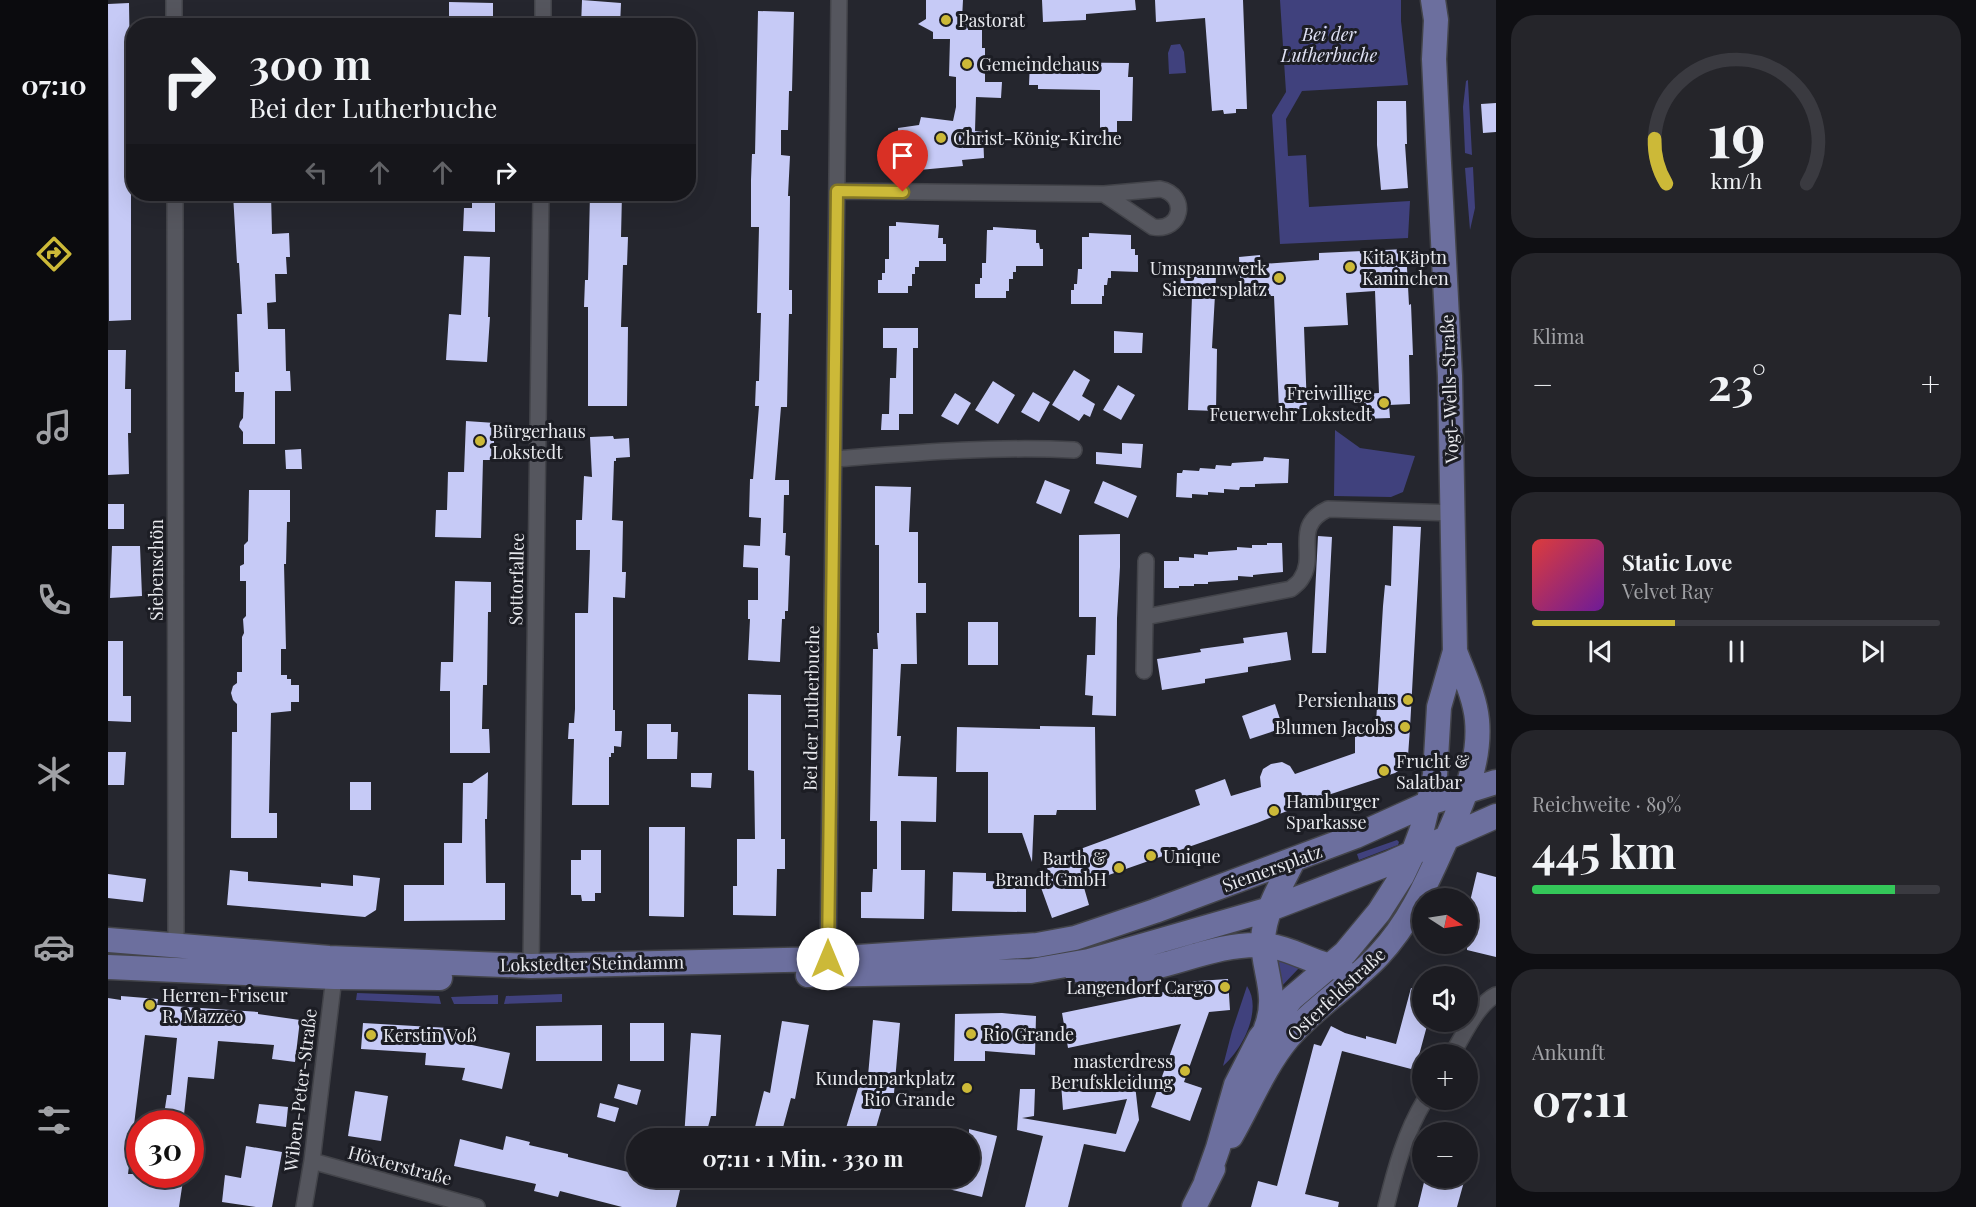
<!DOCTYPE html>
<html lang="de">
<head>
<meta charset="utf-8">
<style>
  body { margin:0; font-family:"Playfair Display",serif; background:#25252a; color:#f1f3f6; height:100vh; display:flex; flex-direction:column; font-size:22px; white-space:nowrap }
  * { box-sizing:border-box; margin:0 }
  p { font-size:20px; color:#a0a1a5 }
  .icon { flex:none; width:33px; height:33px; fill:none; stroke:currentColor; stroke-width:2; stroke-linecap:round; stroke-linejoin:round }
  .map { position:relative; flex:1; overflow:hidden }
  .sheet { display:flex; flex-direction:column; gap:15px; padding:15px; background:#0f0f13; width:480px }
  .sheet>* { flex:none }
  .hud { position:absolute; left:18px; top:18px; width:570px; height:183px; border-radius:24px; box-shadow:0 6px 24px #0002,0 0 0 2px #3a3a40; background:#1c1c22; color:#f1f3f6; overflow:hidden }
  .needle { width:39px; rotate:102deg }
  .controls { position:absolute; left:1304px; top:888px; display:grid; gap:12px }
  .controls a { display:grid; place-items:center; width:66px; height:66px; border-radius:50%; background:#1c1c22; box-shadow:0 6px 24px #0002,0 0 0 2px #3a3a40; font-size:30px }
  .speed { position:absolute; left:18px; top:1110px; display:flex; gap:12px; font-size:30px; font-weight:700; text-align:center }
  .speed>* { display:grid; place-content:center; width:78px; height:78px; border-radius:50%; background:#1c1c22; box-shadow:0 6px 24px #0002,0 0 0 2px #3a3a40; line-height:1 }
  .speed .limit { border:9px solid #d22; background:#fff; color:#111 }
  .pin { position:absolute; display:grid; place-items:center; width:51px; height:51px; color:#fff; margin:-62px -26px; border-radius:50% 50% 50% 0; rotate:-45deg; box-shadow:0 0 6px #0007 }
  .pin .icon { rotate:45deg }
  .me { position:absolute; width:66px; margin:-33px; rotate:0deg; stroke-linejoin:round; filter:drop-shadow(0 0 4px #0008) }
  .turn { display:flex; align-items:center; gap:21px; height:126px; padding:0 24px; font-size:27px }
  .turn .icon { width:78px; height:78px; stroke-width:2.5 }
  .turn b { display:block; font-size:42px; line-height:51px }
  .lanes { display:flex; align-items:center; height:57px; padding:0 24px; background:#0003; justify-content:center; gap:30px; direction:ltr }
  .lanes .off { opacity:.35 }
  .big { font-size:45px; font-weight:700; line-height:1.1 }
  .sheet .widget { flex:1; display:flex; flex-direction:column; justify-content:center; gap:9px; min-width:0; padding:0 21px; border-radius:24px; background:#25252a }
  .sheet .dial { align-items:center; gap:0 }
  .dial svg { height:156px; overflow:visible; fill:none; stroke:#3a3a40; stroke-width:7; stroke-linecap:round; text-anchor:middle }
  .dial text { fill:#f1f3f6; stroke:none }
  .song { display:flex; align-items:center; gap:18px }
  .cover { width:72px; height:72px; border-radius:9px; background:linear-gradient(135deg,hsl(0 70% 55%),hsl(280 70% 35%)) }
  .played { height:6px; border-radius:3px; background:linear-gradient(90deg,#ccb938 35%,#3a3a40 35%) }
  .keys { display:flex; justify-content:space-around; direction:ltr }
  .heat { display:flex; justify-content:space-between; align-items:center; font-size:33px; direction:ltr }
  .charge { height:9px; border-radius:4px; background:linear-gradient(90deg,#34c759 89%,#3a3a40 0) }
  .trip { position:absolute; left:518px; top:1128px; width:354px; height:60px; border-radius:30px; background:#1c1c22; box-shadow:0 6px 24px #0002,0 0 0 2px #3a3a40; font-weight:700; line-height:60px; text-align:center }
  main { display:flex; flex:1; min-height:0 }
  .menu { display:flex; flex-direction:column; width:108px; justify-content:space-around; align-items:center; background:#0b0b0e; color:#a0a1a5 }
  .menu .icon { width:42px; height:42px }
  .menu .selected { color:#ccb938 }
  .menu b { font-size:27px; color:#f1f3f6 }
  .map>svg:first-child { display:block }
</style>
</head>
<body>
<main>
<nav class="menu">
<b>07:10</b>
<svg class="icon selected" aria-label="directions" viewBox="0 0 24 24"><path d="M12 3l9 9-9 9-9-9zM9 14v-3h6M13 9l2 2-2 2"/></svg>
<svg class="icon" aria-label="music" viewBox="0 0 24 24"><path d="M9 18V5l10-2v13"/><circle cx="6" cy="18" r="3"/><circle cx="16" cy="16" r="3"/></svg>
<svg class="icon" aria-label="phone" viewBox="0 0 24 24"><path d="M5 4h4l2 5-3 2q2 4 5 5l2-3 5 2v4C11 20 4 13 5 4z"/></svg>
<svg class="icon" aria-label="climate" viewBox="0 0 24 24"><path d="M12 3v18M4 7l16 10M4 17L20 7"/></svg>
<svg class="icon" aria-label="car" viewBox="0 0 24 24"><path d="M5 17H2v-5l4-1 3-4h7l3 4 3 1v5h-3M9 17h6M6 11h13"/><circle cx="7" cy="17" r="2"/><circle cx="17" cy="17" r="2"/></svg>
<svg class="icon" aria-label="filters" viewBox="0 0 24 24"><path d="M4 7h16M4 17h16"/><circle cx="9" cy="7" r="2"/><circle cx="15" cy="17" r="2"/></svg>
</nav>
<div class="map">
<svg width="1388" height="1207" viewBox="0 0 1388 1207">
  <rect width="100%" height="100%" fill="#25262e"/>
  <path fill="#40417d" d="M1172,0h121v21l7,64 -106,6 -16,28 2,37 18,-1 3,52 101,-6 -2,37 -128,6 -8,-129 14,-23z
    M1072,44l4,8 2,21 -17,1 -1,-21 3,-8z
    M1360,80v2l4,73 -7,-2 -2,-46 3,-26z
    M1365,167l2,41 -5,22 -5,-62z
    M1227,430l25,18 55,8 -12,36 -12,5 -57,-1z
    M1289,840l2,2 -1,3 -39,15 -2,-6z
    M1171,961l20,7 -19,20h-2z
    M1139,986c16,24 -5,64 -24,80l9,-35z
    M249,993l82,3 2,8 -85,-4z
    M454,994v8l-58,2 2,-8z
    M390,995v9h-44l-3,-7z"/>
  <path fill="#c6caf6" d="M474,0l39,3 -1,23h-39z
    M818,0h37l-1,19h6v11h14v18h3v34h17l-1,16 -25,-1 -1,34 8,1 1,26 -22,2 1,6 -44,4v-8h-20l-1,-34 21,-3 2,-8 32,4 3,-14v-30l-7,-1 1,-37h-17v-7l-15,-8 8,-5z
    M934,0h93l1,10 -50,4v6l-43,2z
    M1047,0h88l4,109h-11v4l-12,1 -1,-4 -11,1 -7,-93 -49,4z
    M341,2l44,1v23h-44z
    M21,3l1,62h-4l1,60h7v39h-3v156l-22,1 -1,-317z
    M650,11l36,1 -2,79h-3l-1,39h-7v25l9,1 -2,40h2l-1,94h3v24h-3l-2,93h-6l-6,73h14v15h-5l-1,38h3l-1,22 5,1 -2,55h-3v8h-3l-2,43 -32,-2 2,-41h-2v-19h10v-32l-15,-1 1,-22 16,1 1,-28 -12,-1 1,-38h3l6,-73h-4l1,-25h3l2,-68h-4l2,-86h-8v-47l1,-26h3z
    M922,62l99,1 -1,14h5l-1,44h-15v11h-17v-42l-62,-1v-4h-9z
    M1269,101h29l1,43h-2l3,44 -27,2 -4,-45z
    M1388,103v29l-13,1 -2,-29z
    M125,194h38l1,40 17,-1 1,24h-4l1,17h-12l1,28 -9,1 1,26h17l1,42h4l1,20h-16v53h-32v-12l-4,-5 1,-5 3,-4 1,-26h-9v-20h4l-2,-58h5l-3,-51h-2z
    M482,194h32l-1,43h7l-1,28h-4l-2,62h7l-1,79h-39v-99h-4l1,-27h3z
    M364,197l23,1v34l-32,-1 1,-23h8z
    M788,222l43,3 -1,13h5v6h3v17h-27v6h-4v7h-3v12h-4v7h-30v-13h4v-7h3v-14h4v-33h7z
    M885,227l43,3v13h3l1,6h3v17h-27v6h-3v7h-4v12h-3v7h-31v-14h5v-6h2v-15h4l1,-33h6z
    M981,233l42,2v14h4v6h3v17l-27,-1v7h-3l-1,7h-3v11h-2v8h-31v-14h3v-6h3l1,-15h4v-32h7z
    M1298,249l3,56 2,-1 2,51h-4l1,49 -21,1 1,13 -29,1 -1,-25 19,-1 -4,-102 -29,2 2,32 -44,2 3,82 -28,1 -5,-114h-3l-1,-2 -29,2 -2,-39 21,-2 1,9 58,-4v-7z
    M356,256l26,1 -2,60h2l-3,45 -41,-2 3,-46 12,1z
    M1073,274l35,3 -4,71 5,1 -1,62 -28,-1 4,-114h-12z
    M775,328h35v20h-5v66h-24l1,-36h6l1,-30h-14z
    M1006,331l29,2 -1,20h-28z
    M0,350h18l-1,39h6v44h-3l1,41 -21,1z
    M966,370l16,10 -8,16 13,8 -5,13 -6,-3 -5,7 -27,-16z
    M885,381l22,14 -17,29 -23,-14z
    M1010,385l17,10 -14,25 -18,-10z
    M925,392l17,10 -11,20 -18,-10z
    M847,393l16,10 -13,22 -17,-9z
    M774,414h17v16h-18z
    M358,421l29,2 -2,37h-10l-2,78 -46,-1 1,-27h11l1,-38h16z
    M505,436l1,3 15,-1 1,19 -14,1v3h-2l-2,59 11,1 -1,51h4l-1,26 -12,-1v113h2v21h7l-1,16 -7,-1v7h-3v4h-2v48h-37l2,-66h-6l1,-16h5l1,-14v-96h13l2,-63h-14v-30h6l2,-44 8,1 -2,-40z
    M1014,443l21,1 -2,24 -45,-4v-12l26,2z
    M193,449l1,20h-16l-1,-19z
    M1156,457l25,2 -1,24 -33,1v3h-15l-1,3 -15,-1v4l-16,-1v3l-16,-1v4l-16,-1 1,-24h5l1,-3 16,1 1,-3 15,1 1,-4 15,1 1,-3 31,-2z
    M937,480l25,10 -9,24 -25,-11z
    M995,481l34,15 -9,22 -34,-15z
    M767,486l36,1 -2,45h9v51h8v30h-10l1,51h-16l-4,72h4l-3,40 39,1 -1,45 -35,-1v49h24l-1,49 -63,-1v-26h11l1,-23h4v-48h-7l3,-172h5l-1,-16h2v-88h-4z
    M141,490h41v32h-3l-1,42h-2l2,85h-5v26h6v4h4v6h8v17h-8v9l-20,2 -2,100h8v25h-46l1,-106h5v-28l-4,-4 -2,-7 2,-7 4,-3v-11h5v-35l2,-4 -1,-14 3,-3v-35h-6v-15l4,-2v-19l4,-4z
    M0,504h16v25h-16z
    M1285,526l28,1 -11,201 -2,28 -4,11 -9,6 -70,23 -68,27 -174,61 6,21 -37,13 -13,-36h13l-7,-20 155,-57 -5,-15 30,-11 6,17 30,-9 -1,-10 3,-8 8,-5 11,-2 8,4 5,8 60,-21v-16l3,-5 18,-9 7,-117 2,-21 6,1z
    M1012,534v33l-3,51 -1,98 -24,-1 1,-19 -8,-1 2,-40h8l1,-38h-17v-82z
    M1210,536l14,1 -6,116h-14z
    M1159,543h15l1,29 -30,3v2l-15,-1v4l-30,2v2h-14v2h-15v2h-15v-27h15v-4l15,1v-4l14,1v-3l29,-2v-3l15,1v-3h15z
    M4,546h28l2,50 -32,2z
    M347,581l36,1v30h-3l-1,73h-4l-1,44h7l1,24h-40v-62h-10l1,-29h12z
    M860,622h30v43h-30z
    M1179,632l4,28 -43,7v5l-43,7v4l-43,7 -5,-31 44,-7 -1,-3 44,-6 -1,-5z
    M0,641h15v55h8v26l-23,-1z
    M640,694l33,1v144h4v30h-8l-1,47 -43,-1v-29h4v-47h18l-1,-68 -6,-1z
    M1167,704l8,24 -33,11 -8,-23z
    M539,724h24v8h7l-1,27h-30z
    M932,726l55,1 1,83h-39l-1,5h-22l-2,47 -10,-29h-34v-61h-32l1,-45 83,2z
    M0,752h18l-2,33h-16z
    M380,772l-1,47h-2l1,64h19v37l-101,1v-36h40v-42h18l1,-60h9z
    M583,773h21l-1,15 -20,-1z
    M242,782h21v28h-21z
    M541,827h36l-1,90 -35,-1z
    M473,850h20v43h-6v8h-13l-1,-6h-10v-35h10z
    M122,870l18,2v9l73,6v-4l32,3v-11l27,3 -4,32 -11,7 -138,-12z
    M845,872l33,1v8l40,1v30l-74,-1z
    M1369,872l19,5v80l-29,-7v-36z
    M0,874l38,5 -3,23 -35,-4z
    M1120,979l2,31 -21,2 -25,70 18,6 -12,33 -39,-14 30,-83 -113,24 -6,-35 121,-25 -1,-6z
    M1303,988l11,3v31h6l-13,48 -73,-19 -37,143 34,8 -1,5h-87l7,-26 19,5 37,-142 7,2 10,-20 14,7 21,6v-3l30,8z
    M13,996l37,3 -1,6 101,7v2l42,6 -5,42 -23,-3 2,-14 -56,-4 -4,38 -26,-2 -5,47 -20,-3 4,-26h4l6,-57 -32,-3 -17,139h56l-5,33h-71v-209l13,2z
    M894,1013l34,3 -1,39 -50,-4v10h-31l1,-47z
    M765,1020l27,3 -6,70h-8l-13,45h-30l16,-53 8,2z
    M674,1021l27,4 -14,74 -4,-1 -10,37 -26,-8 9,-36 6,2z
    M255,1023l86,5 -1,12 62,13 -8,36 -40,-9 3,-12 -40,-3 1,-12 -65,-4z
    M522,1023h34v38h-34z
    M494,1025v36h-66v-35z
    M583,1033l30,2 -5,81h-5l-6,22h-21z
    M1026,1076l5,44 -14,32 -41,-8 -16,63h-43l18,-71 -26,-6 3,-41h15l-1,27 -12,2 94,16 11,-35 -64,11 -2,-27z
    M510,1084l23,6 -4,15 -23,-7z
    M247,1091l33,5 -7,45 -33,-5z
    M492,1103l19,5 -4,14 -18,-5z
    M151,1104l29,3 -2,20 -30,-4z
    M861,1129l28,7 -15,61 -59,-14 1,-5h45z
    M398,1136l24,6 -1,3 39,9v3l68,17v4h29l14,3 -3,8 4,1 -4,17h-54l-62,-16 -2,6 -24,-6 2,-7 -82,-18 6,-27 43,11z
    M138,1146l36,6 -10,55h-16l-34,-5 3,-27 16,3z
    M1317,1178h40l-8,29h-39z"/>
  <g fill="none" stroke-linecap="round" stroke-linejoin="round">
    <defs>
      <path id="street" d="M66,0v26
        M435,26v-26
        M729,191l267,3 49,33c29,5 36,-32 7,-38l-56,5
        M67,194l1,752
        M726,459c79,-6 160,-13 240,-9
        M1037,617l146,-28c3,-3 8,-6 10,-10 17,-24 -10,-53 27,-70l126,4
        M1036,671l2,-110
        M720,959l11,-959
        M423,966l10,-772
        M1344,1054c11,-17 25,-50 44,-59
        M204,1161l165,46
        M196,1207l8,-46 22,-184
        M1278,1207c9,-37 19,-74 39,-107"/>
      <path id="primary" d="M0,940l221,18 202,8 297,-7 209,-14 38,-7 80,-27 201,-75 73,-33 67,-21
        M0,967l226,10 106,1
        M967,970c19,3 37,5 55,2 44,-6 87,-29 132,-27 26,1 54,20 80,24
        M700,975l223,-4 58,-10 181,-52 120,-46 106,-47
        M1158,1028c13,-33 -3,-57 -3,-88 1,-28 18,-55 30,-79
        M1123,1136c19,-33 33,-69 57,-98 27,-32 63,-53 91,-83 31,-33 48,-73 66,-113 17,-39 36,-79 32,-122 -2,-23 -14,-47 -22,-69
        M1098,1182l12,-34 18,-63 24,-47 32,-40 53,-45 34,-41 23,-36 11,-23 9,-24 13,-54 4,-68 16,-56 -5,-275 -11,-213 -5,-104 2,-39 -3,-20
        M1086,1207l19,-38"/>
    </defs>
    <use href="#street" stroke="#43444a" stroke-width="18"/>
    <use href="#primary" stroke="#43444a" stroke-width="27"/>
    <use href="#street" stroke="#55565e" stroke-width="15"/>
    <use href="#primary" stroke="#6c6f9e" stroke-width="24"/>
  </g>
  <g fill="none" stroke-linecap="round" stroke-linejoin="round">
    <defs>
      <path id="route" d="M720,959l9,-768 66,1"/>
    </defs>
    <use href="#route" stroke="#857824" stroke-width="15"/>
    <use href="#route" stroke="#ccb938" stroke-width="10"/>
  </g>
  <g fill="#ccb938" stroke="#1c1d24" stroke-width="2">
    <circle cx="838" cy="20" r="6"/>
    <circle cx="859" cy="64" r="6"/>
    <circle cx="833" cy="138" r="6"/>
    <circle cx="1242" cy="267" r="6"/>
    <circle cx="1171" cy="278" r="6"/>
    <circle cx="1276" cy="403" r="6"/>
    <circle cx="372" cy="441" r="6"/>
    <circle cx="1300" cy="700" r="6"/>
    <circle cx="1297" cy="727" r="6"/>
    <circle cx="1276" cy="771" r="6"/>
    <circle cx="1166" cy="811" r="6"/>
    <circle cx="1043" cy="856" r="6"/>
    <circle cx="1011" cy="868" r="6"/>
    <circle cx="1117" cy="987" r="6"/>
    <circle cx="42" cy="1005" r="6"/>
    <circle cx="863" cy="1034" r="6"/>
    <circle cx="263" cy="1035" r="6"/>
    <circle cx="1077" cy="1071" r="6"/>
    <circle cx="859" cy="1088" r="6"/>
  </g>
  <g text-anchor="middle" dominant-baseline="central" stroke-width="6" stroke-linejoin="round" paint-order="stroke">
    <g font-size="18" fill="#e9eaef" stroke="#1c1d24" text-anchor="start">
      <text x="850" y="20">Pastorat</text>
      <text x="871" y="64">Gemeindehaus</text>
      <text x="845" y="138">Christ-König-Kirche</text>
      <text x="1254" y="257">Kita Käptn<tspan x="1254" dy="21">Kaninchen</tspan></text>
      <text x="1159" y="268" text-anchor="end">Umspannwerk<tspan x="1159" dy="21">Siemersplatz</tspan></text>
      <text x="1264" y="393" text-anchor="end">Freiwillige<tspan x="1264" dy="21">Feuerwehr Lokstedt</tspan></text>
      <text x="384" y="431">Bürgerhaus<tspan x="384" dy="21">Lokstedt</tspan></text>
      <text x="1288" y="700" text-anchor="end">Persienhaus</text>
      <text x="1285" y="727" text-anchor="end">Blumen Jacobs</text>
      <text x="1288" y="761">Frucht &amp;<tspan x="1288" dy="21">Salatbar</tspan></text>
      <text x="1178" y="801">Hamburger<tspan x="1178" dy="21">Sparkasse</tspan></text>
      <text x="1055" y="856">Unique</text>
      <text x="999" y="858" text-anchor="end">Barth &amp;<tspan x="999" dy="21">Brandt GmbH</tspan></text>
      <text x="1105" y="987" text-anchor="end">Langendorf Cargo</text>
      <text x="54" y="995">Herren-Friseur<tspan x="54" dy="21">R. Mazzeo</tspan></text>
      <text x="875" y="1034">Rio Grande</text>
      <text x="275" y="1035">Kerstin Voß</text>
      <text x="1065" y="1061" text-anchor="end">masterdress<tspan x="1065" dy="21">Berufskleidung</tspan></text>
      <text x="847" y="1078" text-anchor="end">Kundenparkplatz<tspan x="847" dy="21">Rio Grande</tspan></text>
    </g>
    <g font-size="18" font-style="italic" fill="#e0e2f5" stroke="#1c1d24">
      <text x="1221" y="34">Bei der<tspan x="1221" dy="21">Lutherbuche</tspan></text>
    </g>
    <g font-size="18" fill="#e9eaef" stroke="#1c1d24">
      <text transform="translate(1341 389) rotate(-92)">Vogt-Wells-Straße</text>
      <text transform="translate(48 570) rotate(-90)">Siebenschön</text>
      <text transform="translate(408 579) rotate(-89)">Sottorfallee</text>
      <text transform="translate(703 708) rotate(-89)">Bei der Lutherbuche</text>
      <text transform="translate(1164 868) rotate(-20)">Siemersplatz</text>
      <text transform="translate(484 963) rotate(-1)">Lokstedter Steindamm</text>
      <text transform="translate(1228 994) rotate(-43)">Osterfeldstraße</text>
      <text transform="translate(192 1090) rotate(-83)">Wiben-Peter-Straße</text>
      <text transform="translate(292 1165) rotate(15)">Höxterstraße</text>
    </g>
  </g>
</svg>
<div class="controls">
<a><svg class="needle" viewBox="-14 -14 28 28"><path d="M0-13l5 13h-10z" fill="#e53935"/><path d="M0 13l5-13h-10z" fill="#a0a1a5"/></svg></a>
<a><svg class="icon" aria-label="sound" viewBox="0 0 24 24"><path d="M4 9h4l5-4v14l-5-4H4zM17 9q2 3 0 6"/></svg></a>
<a>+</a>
<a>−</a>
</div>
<div class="speed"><div class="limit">30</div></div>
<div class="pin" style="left:795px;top:192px;background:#d93025"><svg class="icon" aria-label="arrive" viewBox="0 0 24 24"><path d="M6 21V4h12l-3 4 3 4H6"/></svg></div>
<svg class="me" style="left:720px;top:959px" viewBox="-20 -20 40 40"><circle r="19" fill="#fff"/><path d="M0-13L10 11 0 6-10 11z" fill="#ccb938"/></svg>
<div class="trip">07:11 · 1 Min. · 330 m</div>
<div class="hud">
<div class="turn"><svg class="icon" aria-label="right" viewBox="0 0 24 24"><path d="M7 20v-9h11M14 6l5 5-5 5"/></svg><div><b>300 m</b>Bei der Lutherbuche</div></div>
<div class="lanes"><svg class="icon off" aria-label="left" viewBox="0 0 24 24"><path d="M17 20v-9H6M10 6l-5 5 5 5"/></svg><svg class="icon off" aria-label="ahead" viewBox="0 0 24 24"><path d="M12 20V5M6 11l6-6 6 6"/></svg><svg class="icon off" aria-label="ahead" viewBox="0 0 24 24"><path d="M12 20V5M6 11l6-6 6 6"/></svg><svg class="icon" aria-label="right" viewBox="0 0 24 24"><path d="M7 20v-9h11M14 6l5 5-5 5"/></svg></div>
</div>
</div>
<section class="sheet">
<div class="widget dial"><svg viewBox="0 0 100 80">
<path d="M14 69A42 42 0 1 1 86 69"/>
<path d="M14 69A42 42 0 0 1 8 46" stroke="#ccb938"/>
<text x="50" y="56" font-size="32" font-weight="700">19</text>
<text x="50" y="72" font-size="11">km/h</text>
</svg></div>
<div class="widget"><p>Klima</p>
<div class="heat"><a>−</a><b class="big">23°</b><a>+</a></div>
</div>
<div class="widget">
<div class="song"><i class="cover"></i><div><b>Static Love</b><p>Velvet Ray</p></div></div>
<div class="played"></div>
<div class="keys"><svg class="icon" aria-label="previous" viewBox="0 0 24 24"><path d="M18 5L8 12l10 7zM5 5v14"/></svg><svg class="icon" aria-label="pause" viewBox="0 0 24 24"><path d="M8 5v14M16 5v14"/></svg><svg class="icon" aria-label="next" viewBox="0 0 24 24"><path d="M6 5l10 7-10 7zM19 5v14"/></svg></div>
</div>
<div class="widget"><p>Reichweite · 89%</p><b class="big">445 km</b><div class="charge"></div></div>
<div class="widget"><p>Ankunft</p><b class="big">07:11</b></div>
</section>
</main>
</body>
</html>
